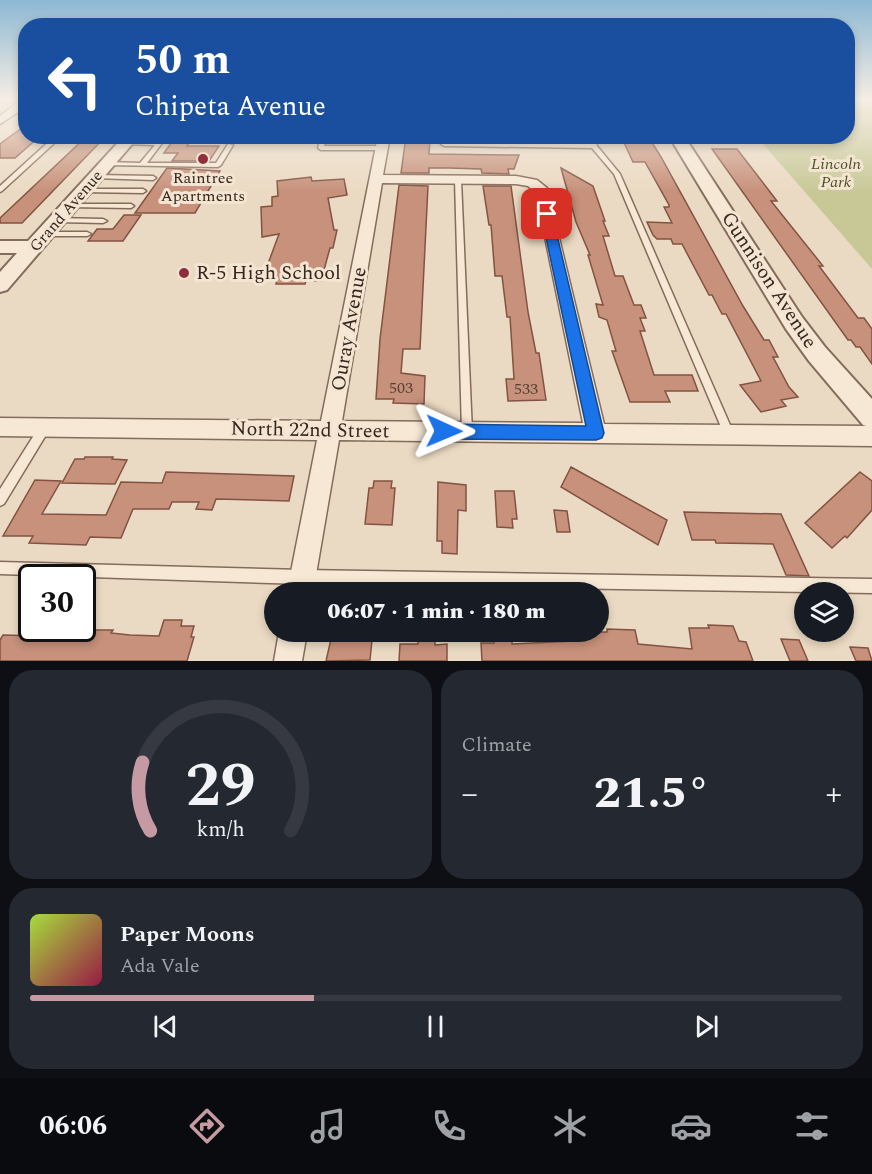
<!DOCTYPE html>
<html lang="en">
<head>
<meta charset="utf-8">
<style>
  body { margin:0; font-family:Spectral,serif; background:#242831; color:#f1f3f6; height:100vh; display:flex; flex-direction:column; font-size:22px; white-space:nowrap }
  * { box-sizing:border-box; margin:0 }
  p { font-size:20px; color:#9ea1a6 }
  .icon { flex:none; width:33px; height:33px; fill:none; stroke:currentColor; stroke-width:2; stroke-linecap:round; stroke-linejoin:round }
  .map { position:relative; height:661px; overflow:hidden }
  .details { display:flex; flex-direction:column; gap:9px; padding:9px; background:#0d0f14; flex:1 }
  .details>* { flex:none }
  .banner { position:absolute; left:18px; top:18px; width:837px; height:126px; border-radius:24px; box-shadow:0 3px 9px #0003; background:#1a4fa0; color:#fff; overflow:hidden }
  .controls { position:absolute; left:794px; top:582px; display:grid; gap:12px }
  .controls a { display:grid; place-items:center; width:60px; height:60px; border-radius:50%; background:#171b24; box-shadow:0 3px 9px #0003; font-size:30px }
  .speed { position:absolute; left:18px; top:564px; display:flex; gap:12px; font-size:30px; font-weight:700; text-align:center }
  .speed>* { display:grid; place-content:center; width:78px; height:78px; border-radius:50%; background:#171b24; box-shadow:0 3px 9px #0003; line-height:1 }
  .speed .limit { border:3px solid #111; border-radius:9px; background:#fff; color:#111 }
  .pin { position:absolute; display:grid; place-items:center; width:51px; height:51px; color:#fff; margin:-26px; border-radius:12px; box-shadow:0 3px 9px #0006 }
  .me { position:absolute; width:66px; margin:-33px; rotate:91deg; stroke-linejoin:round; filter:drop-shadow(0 0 4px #0008) }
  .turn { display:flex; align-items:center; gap:21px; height:126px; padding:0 18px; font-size:27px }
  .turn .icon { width:78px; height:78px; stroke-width:2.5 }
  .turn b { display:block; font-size:42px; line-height:51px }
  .big { font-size:45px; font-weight:800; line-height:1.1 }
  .details .tile { flex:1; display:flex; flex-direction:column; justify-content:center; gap:9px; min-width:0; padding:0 21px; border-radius:24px; background:#242831 }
  .details .dial { align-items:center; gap:0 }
  .dial svg { height:156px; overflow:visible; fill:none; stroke:#363941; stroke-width:7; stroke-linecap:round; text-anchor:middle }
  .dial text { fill:#f1f3f6; stroke:none }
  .song { display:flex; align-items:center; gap:18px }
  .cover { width:72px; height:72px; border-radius:9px; background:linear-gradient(135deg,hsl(80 70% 55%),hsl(340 70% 35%)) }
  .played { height:6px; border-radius:3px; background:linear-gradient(90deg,#c59aa2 35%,#363941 35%) }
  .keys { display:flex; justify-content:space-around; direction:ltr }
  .heat { display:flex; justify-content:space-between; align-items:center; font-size:33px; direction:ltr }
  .details .tiles { flex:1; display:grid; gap:9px; grid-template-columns:1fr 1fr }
  .tile:last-child { grid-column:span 2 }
  .trip { position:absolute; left:264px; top:582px; width:345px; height:60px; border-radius:30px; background:#171b24; box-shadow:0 3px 9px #0003; font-weight:800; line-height:60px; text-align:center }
  .tabs { display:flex; height:96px; justify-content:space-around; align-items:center; background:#090b0e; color:#9ea1a6 }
  .tabs .icon { width:42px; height:42px }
  .tabs .selected { color:#c59aa2 }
  .tabs b { font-size:27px; color:#f1f3f6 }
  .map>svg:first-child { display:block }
</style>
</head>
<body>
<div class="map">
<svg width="872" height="661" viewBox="0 0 872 661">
  <rect width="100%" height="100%" fill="#ebdac3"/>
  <path fill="#c8c897" d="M848,100h24v169l-115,-132 91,-1z"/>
  <path fill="#c7917b" stroke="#825342" stroke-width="1.5" d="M26,125v11h14l-25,22h-15v-14z
    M87,136h19l-84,87h-22v-5z
    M176,136h18l-7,10h32l-10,15h-37l6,-8h-14z
    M406,136l24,3 -1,15 90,1 -5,14h-6l1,5 -27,-1 -1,-4 -32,-1h-20v5h-28z
    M621,136h27l13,21 82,149 21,34h5l9,17h-5l16,30 9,10 -17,3 5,6 -25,6 -21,-27 21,-4 -35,-67h-4l-10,-19h-3l-27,-51h-9l-2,-5h-14l-4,-4 -6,-13 25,1 -8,-16h5v-2l-24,-43h-12z
    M712,149h25l40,52h-6l52,65h-4l39,52h6l8,11v35l-12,-17h-4l-5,-7h-3z
    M167,168l53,3 -25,42h-60z
    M561,168l32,18 12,35h-2l6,15h-6l12,40h8l11,29h7l5,13h-6l5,13h-5l14,44h38l6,16h-33l5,11h-40l-18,-51h4l-9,-31 -8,-3 -3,-13 7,1 -15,-50h2l-14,-33z
    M311,177l1,4 32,-2 3,16 -19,3 6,32h3l-4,18h-3l-9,33h-15l-1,3h-29l1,-4h-15l17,-46 -17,3 -1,-30 11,-1v-9l6,-1 -1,-15z
    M399,185l29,1 -8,163h-17l-2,24 24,3 -1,28 -31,-1 1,-4h-18l4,-60z
    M483,186h28l17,126 8,41h3l7,47 -38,1 -2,-22h8l-4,-62h-3l-5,-41h-7l-4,-51h-2z
    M124,215h17l-18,26h-35l9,-12h16z
    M85,457h28l-1,2 15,1 -12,24 -53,-1 13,-24h9z
    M571,467l96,53 -9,25 -97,-58z
    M166,472l128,4 -5,25 -73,-2 -4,11 -16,-1 3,-7h-27l-3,7h-36l-12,29 -31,-1 -4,8 -57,-2 4,-7h-30l32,-56 26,1 -19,33 64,1 15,-33 41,1z
    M860,472l12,9v29l-25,28 -2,-2 -13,12 -27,-25z
    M374,481h18l-1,7h4l-3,37 -27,-1 4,-36h4z
    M438,482l28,3v26l-8,-1 -1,44 -15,-1v-12h-5z
    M495,491h19l3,28h-5l1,9 -16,-1z
    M554,510l13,1 3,21h-13z
    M684,512l97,2 28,62 -23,-1 -13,-31 -57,-1 -1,-3h-23z
    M164,620h18l-1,6h13l-3,11h3l-7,24h-187v-21l3,-5 76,2 2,-4h13l2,-3h17l-2,3 19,2 29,1z
    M708,625l25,1 6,15 7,1 7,19h-271l-1,-18h13v-3h18v4l61,-3 -1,-9h35v-3l28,1 3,14 54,5 -3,-21h20z
    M331,639l41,1 -2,20 -44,1z
    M781,639l18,1 9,21h-18z
    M418,640l17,1v4l12,-1v17h-48l1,-17h18z
    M850,647l18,1 4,13h-16z"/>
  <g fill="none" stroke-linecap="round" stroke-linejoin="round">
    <defs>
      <path id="service" d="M55,136h7l-60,55 -2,1v-6z
        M321,136h6l-3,10h58l3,2 -3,2h-61l-3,-2z
        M441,136h6v6l143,2 -2,-8h6l3,10 23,28 114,260 -1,3 -4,2 -4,-2 -1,-3 -110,-260 -22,-26 -148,-2 -3,-2z
        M126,141l35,1 1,1 -15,20h69l12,-19 5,1 -12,20 -3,2 -113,-2v-2l2,-1 33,1 15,-18 -31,-1v-2z
        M96,175l57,1 3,2 -3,2 -59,-2v-2z
        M458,178l3,2 11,252 -1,3 -4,2 -4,-2 -1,-3 -7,-252z
        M84,189h59l3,2 -3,2 -61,-1v-2z
        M70,204h61l3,2 -3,2 -63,-1 -1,-1z
        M54,218l49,1 4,2 -4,2 -46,-1h-3z
        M42,232h45l4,2 -4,2h-42l-4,-2z
        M45,422l4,2 1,3 -1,3 -45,74 -4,2v-17l41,-65z
        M0,562l303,8 569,9v14l-569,-9 -303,-10z"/>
      <path id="minor" d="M21,100h5v7l-26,17v-8z
        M378,136h12l-7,39 133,1 21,4 10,8 57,236 268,2v20l-533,-6 -26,152h-26l30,-152 -317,-4v-18l321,3zM382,183l134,1 12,2 8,7 47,230 -241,-2z
        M279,632h28l-5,29h-28z"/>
      <path id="tertiary" d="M124,136h15l-132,154 -7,2v-20l17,-19h-17v-12h28z
        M669,136h15l118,181 23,30 47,52v29l-9,-3 -54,-64 -23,-32z"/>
    </defs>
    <use href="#service" stroke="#846b5b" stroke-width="3"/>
    <use href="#minor" stroke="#846b5b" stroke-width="3"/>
    <use href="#tertiary" stroke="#846b5b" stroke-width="4"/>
    <use href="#service" fill="#f6e8d5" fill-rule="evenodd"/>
    <use href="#minor" fill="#f6e8d5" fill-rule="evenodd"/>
    <use href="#tertiary" fill="#f6e8d5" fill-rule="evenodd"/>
  </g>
  <linearGradient id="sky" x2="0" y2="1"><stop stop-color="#8db8d3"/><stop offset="0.52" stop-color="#f6eee4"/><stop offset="1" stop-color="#f6eee4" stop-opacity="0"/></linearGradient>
  <rect width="872" height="192" fill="url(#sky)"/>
  <path fill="#1a73e8" stroke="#114b97" stroke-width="1.5" d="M547,210l5,4 52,219 -2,5 -6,2 -152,-1 -6,-3 -2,-5 2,-5 6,-2 142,2 -45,-212z"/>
  <g fill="#8f2e3c" stroke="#f3e5d2" stroke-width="2">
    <circle cx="203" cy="159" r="6"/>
    <circle cx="184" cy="273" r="6"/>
  </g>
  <g text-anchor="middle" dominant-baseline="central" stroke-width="6" stroke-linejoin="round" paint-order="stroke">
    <g font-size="16" font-style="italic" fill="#4b5026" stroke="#f3e5d2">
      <text x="836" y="164">Lincoln<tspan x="836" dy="18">Park</tspan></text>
    </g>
    <g font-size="16" fill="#35261e" stroke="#f3e5d2">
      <text x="203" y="178">Raintree<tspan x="203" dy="18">Apartments</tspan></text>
    </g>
    <g font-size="16" fill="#35261e" stroke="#f3e5d2">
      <text transform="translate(66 211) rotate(-49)">Grand Avenue</text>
    </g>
    <g font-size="16" fill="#5a4135">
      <text x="401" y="388">503</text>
      <text x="526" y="389">533</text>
    </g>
    <g font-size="20" fill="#35261e" stroke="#f3e5d2" text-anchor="start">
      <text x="196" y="273">R-5 High School</text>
    </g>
    <g font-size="20" fill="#35261e" stroke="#f3e5d2">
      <text transform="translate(769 280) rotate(57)">Gunnison Avenue</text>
      <text transform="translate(349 329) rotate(-80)">Ouray Avenue</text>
      <text transform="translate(310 430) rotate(1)">North 22nd Street</text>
    </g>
  </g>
</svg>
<div class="controls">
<a><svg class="icon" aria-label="layers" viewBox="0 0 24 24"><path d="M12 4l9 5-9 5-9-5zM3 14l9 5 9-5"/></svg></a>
</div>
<div class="speed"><div class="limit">30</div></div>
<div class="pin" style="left:547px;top:214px;background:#d93025"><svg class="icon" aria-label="arrive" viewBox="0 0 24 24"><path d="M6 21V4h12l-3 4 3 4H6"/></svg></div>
<svg class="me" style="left:444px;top:431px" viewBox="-20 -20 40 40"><path d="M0-17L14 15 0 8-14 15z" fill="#1a73e8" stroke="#fff" stroke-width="4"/></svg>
<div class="trip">06:07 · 1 min · 180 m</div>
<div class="banner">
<div class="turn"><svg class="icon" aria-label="left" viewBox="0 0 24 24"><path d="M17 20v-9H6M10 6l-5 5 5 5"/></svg><div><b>50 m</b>Chipeta Avenue</div></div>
</div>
</div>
<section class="details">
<div class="tiles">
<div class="tile dial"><svg viewBox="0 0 100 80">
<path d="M14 69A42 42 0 1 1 86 69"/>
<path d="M14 69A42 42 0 0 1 10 34" stroke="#c59aa2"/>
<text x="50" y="56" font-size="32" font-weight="700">29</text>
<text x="50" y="72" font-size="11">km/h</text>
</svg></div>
<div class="tile"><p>Climate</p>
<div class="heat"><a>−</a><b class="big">21.5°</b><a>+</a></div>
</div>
<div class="tile">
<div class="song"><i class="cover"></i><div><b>Paper Moons</b><p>Ada Vale</p></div></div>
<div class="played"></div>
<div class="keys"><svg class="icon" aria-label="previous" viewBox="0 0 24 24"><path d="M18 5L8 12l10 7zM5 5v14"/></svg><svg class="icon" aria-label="pause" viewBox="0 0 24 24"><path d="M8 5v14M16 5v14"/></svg><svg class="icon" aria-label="next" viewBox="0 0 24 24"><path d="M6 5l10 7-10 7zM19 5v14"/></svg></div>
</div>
</div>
</section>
<nav class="tabs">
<b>06:06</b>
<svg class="icon selected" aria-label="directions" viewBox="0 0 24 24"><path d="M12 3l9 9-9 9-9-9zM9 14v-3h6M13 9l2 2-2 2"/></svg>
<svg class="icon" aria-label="music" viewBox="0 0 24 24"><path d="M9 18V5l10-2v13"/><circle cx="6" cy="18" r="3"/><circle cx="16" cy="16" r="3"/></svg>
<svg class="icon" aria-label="phone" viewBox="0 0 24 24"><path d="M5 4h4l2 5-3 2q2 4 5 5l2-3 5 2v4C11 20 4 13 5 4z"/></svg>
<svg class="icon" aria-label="climate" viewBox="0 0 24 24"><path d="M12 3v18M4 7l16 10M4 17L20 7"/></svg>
<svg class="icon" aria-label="car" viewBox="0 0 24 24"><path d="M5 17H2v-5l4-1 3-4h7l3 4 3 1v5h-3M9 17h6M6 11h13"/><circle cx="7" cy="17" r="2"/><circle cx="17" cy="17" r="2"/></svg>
<svg class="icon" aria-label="filters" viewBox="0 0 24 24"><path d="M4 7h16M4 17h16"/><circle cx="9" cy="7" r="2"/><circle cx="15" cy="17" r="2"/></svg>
</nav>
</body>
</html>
